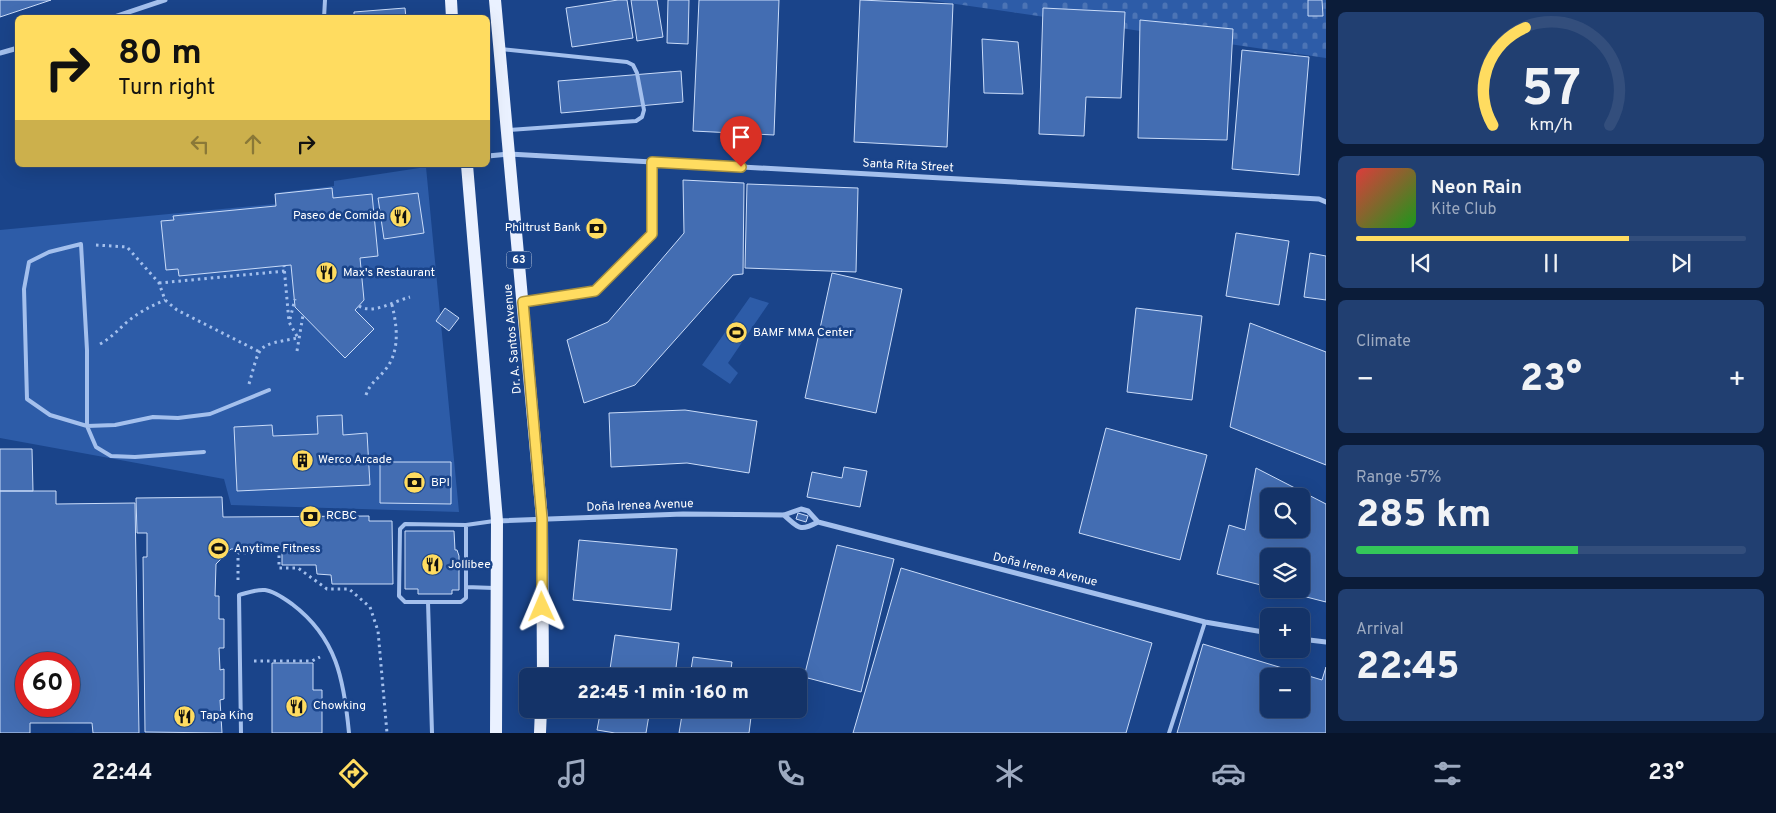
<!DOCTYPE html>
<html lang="en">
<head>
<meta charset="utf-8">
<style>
  body { margin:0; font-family:Overpass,sans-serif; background:#213f71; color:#f1f3f6; height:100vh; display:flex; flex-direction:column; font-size:19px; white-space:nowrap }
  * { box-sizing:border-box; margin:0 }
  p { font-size:16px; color:#9daac0 }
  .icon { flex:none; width:28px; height:28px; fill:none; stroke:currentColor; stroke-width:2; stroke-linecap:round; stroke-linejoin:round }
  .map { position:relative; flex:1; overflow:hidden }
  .drawer { display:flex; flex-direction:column; gap:12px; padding:12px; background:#0b1c39; width:450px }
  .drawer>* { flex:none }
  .top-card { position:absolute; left:15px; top:15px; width:475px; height:152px; border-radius:8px; box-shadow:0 5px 20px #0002,0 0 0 1px #334e7c; background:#ffdc60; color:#111; overflow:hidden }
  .controls { position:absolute; left:1260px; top:488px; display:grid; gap:10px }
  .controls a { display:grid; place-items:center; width:50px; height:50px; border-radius:8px; background:#143368; box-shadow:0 5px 20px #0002,0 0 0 1px #334e7c; font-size:25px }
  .speed { position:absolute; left:15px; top:652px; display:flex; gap:10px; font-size:25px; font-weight:700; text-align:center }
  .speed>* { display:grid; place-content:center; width:65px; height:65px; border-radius:50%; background:#143368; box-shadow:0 5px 20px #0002,0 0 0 1px #334e7c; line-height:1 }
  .speed .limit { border:8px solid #d22; background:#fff; color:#111 }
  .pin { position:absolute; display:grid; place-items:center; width:42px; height:42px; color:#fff; margin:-51px -21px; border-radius:50% 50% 50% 0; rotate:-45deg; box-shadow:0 0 5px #0007 }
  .pin .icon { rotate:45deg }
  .me { position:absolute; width:55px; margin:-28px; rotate:359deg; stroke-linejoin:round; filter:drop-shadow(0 0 4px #0008) }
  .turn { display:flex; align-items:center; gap:18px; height:105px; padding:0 20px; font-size:22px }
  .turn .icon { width:65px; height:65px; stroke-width:2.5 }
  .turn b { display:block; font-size:35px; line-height:42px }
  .lanes { display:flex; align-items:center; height:48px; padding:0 20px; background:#0003; justify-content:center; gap:25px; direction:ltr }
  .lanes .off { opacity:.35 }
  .big { font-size:38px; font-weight:800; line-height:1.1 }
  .drawer .tile { flex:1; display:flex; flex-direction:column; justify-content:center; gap:8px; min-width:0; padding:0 18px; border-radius:8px; background:#213f71 }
  .drawer .dial { align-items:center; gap:0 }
  .dial svg { height:130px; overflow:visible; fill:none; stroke:#334e7c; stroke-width:7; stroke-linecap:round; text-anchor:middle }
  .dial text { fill:#f1f3f6; stroke:none }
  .song { display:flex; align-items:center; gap:15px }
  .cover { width:60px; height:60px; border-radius:8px; background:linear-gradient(135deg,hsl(0 70% 55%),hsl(120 70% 35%)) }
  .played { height:5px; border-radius:2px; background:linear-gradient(90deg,#ffdc60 70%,#334e7c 70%) }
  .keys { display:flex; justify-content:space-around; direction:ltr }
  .heat { display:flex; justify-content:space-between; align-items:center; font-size:28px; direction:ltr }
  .charge { height:8px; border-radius:4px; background:linear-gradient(90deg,#34c759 57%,#334e7c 0) }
  .trip { position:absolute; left:519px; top:668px; width:288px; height:50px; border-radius:8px; background:#143368; box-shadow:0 5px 20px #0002,0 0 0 1px #334e7c; font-weight:800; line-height:50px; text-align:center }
  .tabs { display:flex; height:80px; justify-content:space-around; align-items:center; background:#08142a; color:#9daac0 }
  .tabs .icon { width:35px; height:35px }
  .tabs .selected { color:#ffdc60 }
  .tabs b { font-size:22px; color:#f1f3f6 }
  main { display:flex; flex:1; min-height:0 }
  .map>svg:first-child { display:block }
</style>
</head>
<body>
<main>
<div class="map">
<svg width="1326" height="733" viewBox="0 0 1326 733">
  <defs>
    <pattern id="cemetery-stones" width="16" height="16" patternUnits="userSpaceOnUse" patternTransform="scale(1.25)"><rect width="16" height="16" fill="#2d5ca8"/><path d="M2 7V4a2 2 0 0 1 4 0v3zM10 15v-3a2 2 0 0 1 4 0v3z" fill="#4c74b5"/></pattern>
  </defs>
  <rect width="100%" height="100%" fill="#1a448a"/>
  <path fill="url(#cemetery-stones)" d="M928,0h398v58z"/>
  <path fill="#2d5ca8" d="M426,167l33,345 -228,-7 -7,-26 -224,-41v-208l275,-26v-11l59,-7v-5z
    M750,297l19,6 -41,60 10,10 -8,11 -28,-19z"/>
  <path fill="#436db2" stroke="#cadcf9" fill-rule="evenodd" d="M0,0h51l-51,17z
    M618,0h9l6,38 -61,9 -6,-39z
    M631,0h26l6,37 -26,4z
    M668,0h21l-1,44 -21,-1z
    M699,0h80l-5,135 -81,-4z
    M860,0l93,4 -6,143 -93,-5z
    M1308,0h14l1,16h-15z
    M405,8l1,10h-52v-6z
    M1043,8l82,4 -4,86 -35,-1 -2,39 -45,-2z
    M1140,20l93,9 -6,111 -89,-2z
    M982,39l36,3 5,52 -39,-1z
    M1242,50l67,7 -10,118 -67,-6z
    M681,71l2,31 -122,11 -3,-32z
    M683,180l61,3 -1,91 -10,1 -98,110 -51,18 -17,-63 41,-18 76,-89z
    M747,184l111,4 -2,84 -111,-4z
    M332,188l1,10 39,-4 6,62 -18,2 4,42 -9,10 19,19 -29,29 -50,-51 -4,-42 -112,11 -1,-7 -12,1 -5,-49 13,-1 -1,-4 103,-10 -1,-12z
    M418,193l6,40 -40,6 -6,-41z
    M1236,233l53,8 -10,64 -53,-9z
    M1310,253l16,3v44l-22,-3z
    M832,273l70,16 -26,124 -71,-15z
    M445,308l14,10 -10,13 -13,-10z
    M1136,308l66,8 -10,84 -65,-8z
    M1250,323l76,29v113l-96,-38z
    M685,410l72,11 -8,52 -62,-10 -76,4 -2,-54z
    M342,415l1,20 24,-2 3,52 -133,6 -3,-64 38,-2 1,11 45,-2 -1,-18z
    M1106,428l101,27 -27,105 -101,-27z
    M0,449h32l1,42h-33z
    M380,462h71v42l-71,-1z
    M844,467l23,4 -7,36 -53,-10 5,-25 30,6z
    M1256,468l70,36v98l-51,-13h26v-33h-32v31l-52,-13 12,-49 16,5zM1269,496h32v33h-32z
    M0,491h56v13l79,-1 4,230h-46l-1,-10h-62v10h-30zM26,664h43v42h-43z
    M222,497l1,20 146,-1v5h23l1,63h-61l-1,-9 -14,-1 -1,-9h-34v-16h-51l-15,15 -1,32h4v23h5v29h-5l1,22 4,-1v30l-4,1 2,33 -77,-1 -2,-175h4v-24h-10l-1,-35z
    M798,513l10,3 -2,6 -10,-3z
    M405,531h49l1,19h2l2,6v34h-7v4h-34v-5h-13z
    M579,540l98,9 -6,61 -98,-10z
    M837,545l57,14 -33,133 -57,-15z
    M901,568l251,75 -26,90h-273z
    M615,635l64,8 -4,33h-66z
    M1203,644l119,36 4,-13v66h-149zM1269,676h32v33h-32z
    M693,657l39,5 -2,14h-40z
    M272,663h41v27h9v43h-50z
    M601,709h49l-4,24h-31l-18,-3z
    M683,709h69l-3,24h-70z"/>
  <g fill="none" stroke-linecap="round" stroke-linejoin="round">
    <path stroke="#a4c0ed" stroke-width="3" stroke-dasharray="2.5 4" stroke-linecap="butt" d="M96,245l31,2 32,36 6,17 12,10 81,41
      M159,283l126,-12
      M359,306c14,9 35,-5 51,-9
      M290,319l5,-20
      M100,344c11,-6 18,-14 27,-22 12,-10 24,-16 38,-22
      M297,351l6,-36
      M249,384c12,-41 6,-38 49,-46l-9,-16 -5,-56
      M366,395c4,-12 12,-16 19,-25 16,-19 12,-46 6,-69
      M238,580v-27l41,-1v16h19l29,21h22l21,18 8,24 9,102
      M254,661h58l8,-4"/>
    <path stroke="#a4c0ed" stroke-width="4" d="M324,18l1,-18
      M501,49l126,13 6,3 4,8 7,37 -2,7 -6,4 -127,9
      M228,166l6,-1
      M525,301l70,-10 57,-57 -1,-72
      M204,452l-69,5 -24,-1 -15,-9 -9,-21v-76l-6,-106 -32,8 -20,10 -5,27 3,110 23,16 37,11 28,-1 38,-8 25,1 32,-4 59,-24
      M466,525v73l-5,4h-56l-6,-6 1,-67 5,-5 61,1 28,-4
      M466,587l28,1
      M428,602l4,131
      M241,733l-2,-138c8,-2 18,-6 26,-5 9,1 20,9 27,14 45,34 52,76 57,129
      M1169,733l36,-111"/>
    <path stroke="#a4c0ed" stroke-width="5" d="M111,18l54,-18
      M0,53l18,-5
      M488,156l21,-2 810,45 7,3
      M784,515c15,13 15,17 34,7
      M497,521l186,-7 101,1 17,-6 7,2 10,11 387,100 64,11
      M1301,639l25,3"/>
    <path stroke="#eaf1ff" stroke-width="12" d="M451,0l1,18
      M495,0l47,519 1,157
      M467,165l30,356 -1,212
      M540,733l1,-24"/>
  </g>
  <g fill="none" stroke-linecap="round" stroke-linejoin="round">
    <defs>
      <path id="route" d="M542,607v-88l-19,-217 72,-11 57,-57v-72l89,5"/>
    </defs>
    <use href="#route" stroke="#a68f3e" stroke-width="12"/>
    <use href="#route" stroke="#ffdc60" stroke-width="9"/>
  </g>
  <defs>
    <symbol id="restaurant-disc" viewBox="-11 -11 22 22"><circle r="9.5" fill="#ffdc60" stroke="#1a448a"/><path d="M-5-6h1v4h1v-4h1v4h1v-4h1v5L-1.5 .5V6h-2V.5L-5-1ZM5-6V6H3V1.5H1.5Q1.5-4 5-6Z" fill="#111"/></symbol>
    <symbol id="bank-disc" viewBox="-11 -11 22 22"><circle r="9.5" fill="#ffdc60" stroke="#1a448a"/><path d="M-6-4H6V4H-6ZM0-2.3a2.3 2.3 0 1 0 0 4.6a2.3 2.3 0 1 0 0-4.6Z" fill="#111"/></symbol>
    <symbol id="stadium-disc" viewBox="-11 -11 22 22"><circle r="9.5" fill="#ffdc60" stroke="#1a448a"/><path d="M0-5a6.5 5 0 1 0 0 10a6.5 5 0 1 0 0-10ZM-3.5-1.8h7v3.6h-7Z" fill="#111"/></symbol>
    <symbol id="building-disc" viewBox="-11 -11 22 22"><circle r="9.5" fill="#ffdc60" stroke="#1a448a"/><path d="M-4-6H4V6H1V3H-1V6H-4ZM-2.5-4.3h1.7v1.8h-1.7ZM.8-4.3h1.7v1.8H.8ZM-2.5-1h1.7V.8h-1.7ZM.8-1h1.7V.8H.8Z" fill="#111"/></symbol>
  </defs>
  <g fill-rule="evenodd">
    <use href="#restaurant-disc" x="388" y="204" width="25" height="25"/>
    <use href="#bank-disc" x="584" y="216" width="25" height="25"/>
    <use href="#restaurant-disc" x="314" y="260" width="25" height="25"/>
    <use href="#stadium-disc" x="724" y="320" width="25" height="25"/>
    <use href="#building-disc" x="290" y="448" width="25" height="25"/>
    <use href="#bank-disc" x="402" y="470" width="25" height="25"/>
    <use href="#bank-disc" x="298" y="504" width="25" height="25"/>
    <use href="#stadium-disc" x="206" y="536" width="25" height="25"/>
    <use href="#restaurant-disc" x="420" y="552" width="25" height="25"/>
    <use href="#restaurant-disc" x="284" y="694" width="25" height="25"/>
    <use href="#restaurant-disc" x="172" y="704" width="25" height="25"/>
  </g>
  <g text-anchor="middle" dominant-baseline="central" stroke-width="5" stroke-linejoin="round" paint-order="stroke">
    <rect fill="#1a448a" stroke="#bac7dc" stroke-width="1" x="506.5" y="251.5" width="25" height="17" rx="4"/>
    <g font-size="11" font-weight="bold" fill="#fff">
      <text x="519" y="260">63</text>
    </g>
    <g font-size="12" fill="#fff" stroke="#1a448a">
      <text transform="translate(908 166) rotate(3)">Santa Rita Street</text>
      <text transform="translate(513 339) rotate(-95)">Dr. A. Santos Avenue</text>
      <text transform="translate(640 506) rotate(-2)">Doña Irenea Avenue</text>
      <text transform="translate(1045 570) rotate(14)">Doña Irenea Avenue</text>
    </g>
    <g font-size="12" fill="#fff" stroke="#1a448a" text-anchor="start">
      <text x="385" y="216" text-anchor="end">Paseo de Comida</text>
      <text x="581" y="228" text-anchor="end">Philtrust Bank</text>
      <text x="343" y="273">Max's Restaurant</text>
      <text x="753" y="333">BAMF MMA Center</text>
      <text x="318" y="460">Werco Arcade</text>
      <text x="431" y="483">BPI</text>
      <text x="326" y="516">RCBC</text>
      <text x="234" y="549">Anytime Fitness</text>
      <text x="448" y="565">Jollibee</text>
      <text x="313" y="706">Chowking</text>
      <text x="200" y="716">Tapa King</text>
    </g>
  </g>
</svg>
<div class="controls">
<a><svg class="icon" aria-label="search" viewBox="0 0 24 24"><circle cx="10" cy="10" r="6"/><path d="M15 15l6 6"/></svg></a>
<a><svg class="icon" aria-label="layers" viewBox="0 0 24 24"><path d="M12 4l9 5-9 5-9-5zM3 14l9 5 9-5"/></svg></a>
<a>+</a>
<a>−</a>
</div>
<div class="speed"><div class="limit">60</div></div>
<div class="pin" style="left:741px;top:167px;background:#d93025"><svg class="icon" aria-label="arrive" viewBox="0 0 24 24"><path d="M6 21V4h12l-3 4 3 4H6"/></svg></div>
<svg class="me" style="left:542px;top:607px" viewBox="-20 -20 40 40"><path d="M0-17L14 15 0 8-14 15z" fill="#ffdc60" stroke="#fff" stroke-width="4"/></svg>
<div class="trip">22:45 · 1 min · 160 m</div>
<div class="top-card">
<div class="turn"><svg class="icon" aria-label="right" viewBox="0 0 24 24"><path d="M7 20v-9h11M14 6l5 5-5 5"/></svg><div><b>80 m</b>Turn right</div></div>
<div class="lanes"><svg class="icon off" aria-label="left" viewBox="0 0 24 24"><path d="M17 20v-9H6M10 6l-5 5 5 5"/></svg><svg class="icon off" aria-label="ahead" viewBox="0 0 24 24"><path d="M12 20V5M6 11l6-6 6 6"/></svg><svg class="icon" aria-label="right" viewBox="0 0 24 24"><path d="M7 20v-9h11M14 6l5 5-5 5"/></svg></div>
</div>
</div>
<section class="drawer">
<div class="tile dial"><svg viewBox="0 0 100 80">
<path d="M14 69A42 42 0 1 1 86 69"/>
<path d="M14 69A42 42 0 0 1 34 9" stroke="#ffdc60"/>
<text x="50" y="56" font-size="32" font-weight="700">57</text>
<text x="50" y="72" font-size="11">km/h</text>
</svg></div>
<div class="tile">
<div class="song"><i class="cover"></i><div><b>Neon Rain</b><p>Kite Club</p></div></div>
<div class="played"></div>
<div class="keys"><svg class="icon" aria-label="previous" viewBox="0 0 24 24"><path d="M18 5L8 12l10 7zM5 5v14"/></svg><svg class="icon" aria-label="pause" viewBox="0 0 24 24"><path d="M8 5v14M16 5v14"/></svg><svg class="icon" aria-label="next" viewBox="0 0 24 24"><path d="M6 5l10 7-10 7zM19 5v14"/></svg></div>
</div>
<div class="tile"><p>Climate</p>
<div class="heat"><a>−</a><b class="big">23°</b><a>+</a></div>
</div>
<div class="tile"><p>Range · 57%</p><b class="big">285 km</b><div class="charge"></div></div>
<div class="tile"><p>Arrival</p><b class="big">22:45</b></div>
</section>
</main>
<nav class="tabs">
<b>22:44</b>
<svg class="icon selected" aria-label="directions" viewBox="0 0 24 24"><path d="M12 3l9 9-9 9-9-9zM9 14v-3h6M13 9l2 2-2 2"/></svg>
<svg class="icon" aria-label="music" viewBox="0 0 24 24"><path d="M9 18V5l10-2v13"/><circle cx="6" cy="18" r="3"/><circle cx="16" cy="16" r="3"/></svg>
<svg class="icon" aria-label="phone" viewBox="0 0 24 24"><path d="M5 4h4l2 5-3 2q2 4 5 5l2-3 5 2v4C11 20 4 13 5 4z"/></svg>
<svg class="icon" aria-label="climate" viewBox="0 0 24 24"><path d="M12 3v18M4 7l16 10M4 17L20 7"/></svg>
<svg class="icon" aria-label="car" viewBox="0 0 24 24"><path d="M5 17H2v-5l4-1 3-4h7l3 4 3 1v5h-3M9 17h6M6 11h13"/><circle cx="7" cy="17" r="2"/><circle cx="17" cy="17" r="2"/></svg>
<svg class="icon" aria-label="filters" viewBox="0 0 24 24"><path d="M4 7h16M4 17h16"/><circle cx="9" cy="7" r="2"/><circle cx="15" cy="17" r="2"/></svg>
<b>23°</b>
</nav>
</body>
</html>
